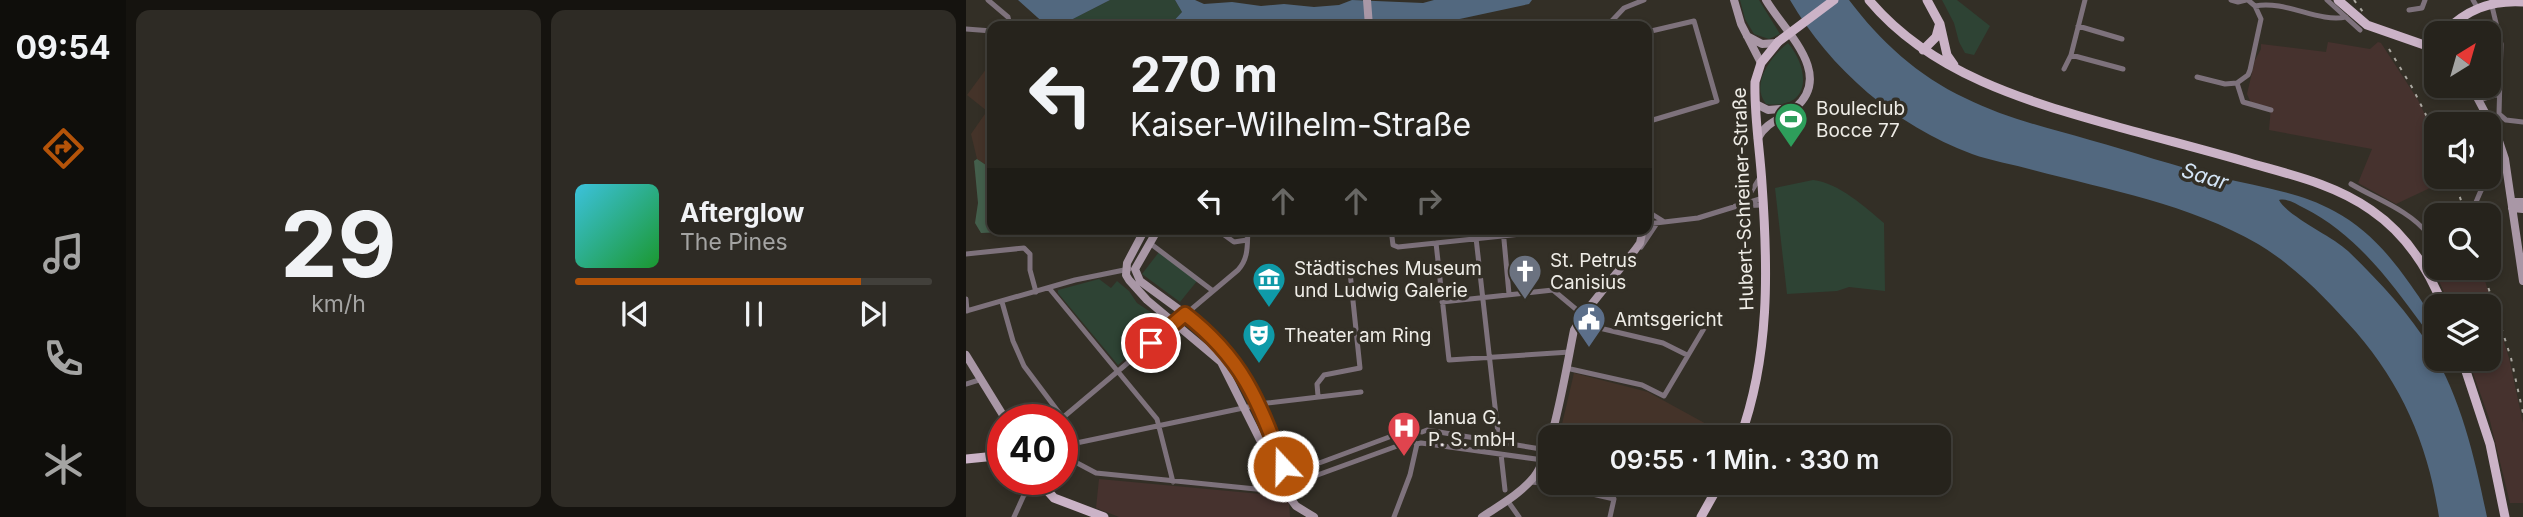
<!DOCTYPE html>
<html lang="de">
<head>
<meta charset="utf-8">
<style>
  body { margin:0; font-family:Inter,sans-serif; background:#2e2b25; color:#f1f3f6; height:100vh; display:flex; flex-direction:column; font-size:26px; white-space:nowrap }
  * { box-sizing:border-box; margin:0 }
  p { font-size:23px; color:#a4a4a3 }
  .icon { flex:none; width:38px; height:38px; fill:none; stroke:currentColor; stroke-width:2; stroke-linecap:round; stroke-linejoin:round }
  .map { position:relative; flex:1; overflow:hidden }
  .details { display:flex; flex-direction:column; gap:10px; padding:10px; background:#15130f; width:840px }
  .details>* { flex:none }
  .banner { position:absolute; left:21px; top:21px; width:665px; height:214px; border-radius:14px; box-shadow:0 4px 10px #0003,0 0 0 2px #42403b; background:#26231c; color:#f1f3f6; overflow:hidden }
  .needle { width:46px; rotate:37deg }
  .buttons { position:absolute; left:1458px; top:21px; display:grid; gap:14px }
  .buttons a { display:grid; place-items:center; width:77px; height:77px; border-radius:14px; background:#26231c; box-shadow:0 4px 10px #0003,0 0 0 2px #42403b; font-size:35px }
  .speed { position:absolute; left:21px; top:404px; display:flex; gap:14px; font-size:35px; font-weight:700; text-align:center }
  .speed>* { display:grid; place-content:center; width:91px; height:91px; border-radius:50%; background:#26231c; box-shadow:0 4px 10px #0003,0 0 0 2px #42403b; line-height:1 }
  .speed .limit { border:10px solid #d22; background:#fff; color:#111 }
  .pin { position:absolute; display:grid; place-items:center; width:60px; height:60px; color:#fff; margin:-30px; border:4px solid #fff; border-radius:50%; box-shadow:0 2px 7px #0007 }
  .me { position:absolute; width:77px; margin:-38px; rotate:339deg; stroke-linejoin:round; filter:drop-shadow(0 0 5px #0008) }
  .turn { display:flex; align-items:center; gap:24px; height:147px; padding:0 28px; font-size:32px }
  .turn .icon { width:91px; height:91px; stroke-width:2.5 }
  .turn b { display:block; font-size:49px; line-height:60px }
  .lanes { display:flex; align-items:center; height:66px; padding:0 28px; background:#0003; justify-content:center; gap:35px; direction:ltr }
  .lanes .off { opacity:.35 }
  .details .card { flex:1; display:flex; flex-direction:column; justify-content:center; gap:10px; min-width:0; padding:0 24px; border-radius:14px; background:#2e2b25 }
  .details .dial { align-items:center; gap:0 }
  .dial b { font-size:91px; line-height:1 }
  .song { display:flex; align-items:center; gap:21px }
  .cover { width:84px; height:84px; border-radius:10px; background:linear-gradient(135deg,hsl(190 70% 55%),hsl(130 70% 35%)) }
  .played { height:7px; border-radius:4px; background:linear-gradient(90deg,#b45309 80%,#42403b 80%) }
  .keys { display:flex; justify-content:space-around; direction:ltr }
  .details .tiles { flex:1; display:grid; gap:10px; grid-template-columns:repeat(2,1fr) }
  .trip { position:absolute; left:572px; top:425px; width:413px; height:70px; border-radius:14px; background:#26231c; box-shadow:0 4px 10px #0003,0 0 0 2px #42403b; font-weight:600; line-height:70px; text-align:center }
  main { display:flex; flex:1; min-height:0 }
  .dock { display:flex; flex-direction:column; width:126px; justify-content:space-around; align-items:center; background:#0f0e0b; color:#a4a4a3 }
  .dock .icon { width:49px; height:49px }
  .dock .current { color:#b45309 }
  .dock b { font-size:32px; color:#f1f3f6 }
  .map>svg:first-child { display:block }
</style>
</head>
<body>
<main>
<nav class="dock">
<b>09:54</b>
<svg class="icon current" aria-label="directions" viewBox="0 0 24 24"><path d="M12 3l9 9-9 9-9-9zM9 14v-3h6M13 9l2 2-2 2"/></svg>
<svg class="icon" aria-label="music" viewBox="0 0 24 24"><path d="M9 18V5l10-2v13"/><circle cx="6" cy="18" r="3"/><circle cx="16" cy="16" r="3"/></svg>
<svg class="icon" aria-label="phone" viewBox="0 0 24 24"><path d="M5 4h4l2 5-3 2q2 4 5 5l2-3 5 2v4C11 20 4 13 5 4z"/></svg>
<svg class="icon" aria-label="climate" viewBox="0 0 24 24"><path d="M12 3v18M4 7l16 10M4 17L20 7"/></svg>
</nav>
<section class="details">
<div class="tiles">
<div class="card dial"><b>29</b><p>km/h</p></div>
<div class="card">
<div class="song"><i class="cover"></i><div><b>Afterglow</b><p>The Pines</p></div></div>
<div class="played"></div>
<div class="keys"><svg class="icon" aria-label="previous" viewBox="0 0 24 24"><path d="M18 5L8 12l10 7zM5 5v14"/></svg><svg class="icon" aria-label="pause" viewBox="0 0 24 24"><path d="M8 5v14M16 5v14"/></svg><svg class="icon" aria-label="next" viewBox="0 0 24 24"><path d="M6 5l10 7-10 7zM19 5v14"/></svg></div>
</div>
</div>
</section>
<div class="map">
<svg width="1557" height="517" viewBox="0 0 1557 517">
  <rect width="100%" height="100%" fill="#332f26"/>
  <path fill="#46322e" d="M1362,42l42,7 8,-7 3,1 37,57 18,38v39h15l4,13 -6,-11 -53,25 -38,-21 14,-34 -103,-19 2,-23 -20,-4 -4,-9 8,-34 6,-11v-5l65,8z
    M1470,262v6h45l28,90 14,65v80h-13l-20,-82 -22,-62h20v-53h-38l-18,-41z
    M133,479l183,17 7,6 1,15h-171l-23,-9z"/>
  <path fill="#443329" d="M26,61v108l-15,-10 -6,-25 16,-23 -20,-16z
    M608,373l74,19 82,45h-171z"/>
  <path fill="#2e4334" d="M144,0h65l7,12 -13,14h-104l2,-4z
    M774,0h19l21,34 -11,5 -15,-5 -9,-15z
    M976,0h15l33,26 -16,29 -9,-2 -6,-11 -5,-19z
    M822,43c22,26 24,67 -22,61 -16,-20 5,-48 22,-61z
    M847,180c26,3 52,27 71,43l1,68 -36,-4 -12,4 -50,3 -12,-106z
    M193,252l38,29 -17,21 -38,-28z
    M133,279l12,9 6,-7 12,10 8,12 21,14 -5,6 5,7 -40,35 -60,-72v-3z"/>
  <path fill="#445f4c" d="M11,159l15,10 -2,41 2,2v17l59,1 -70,3 -6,-10 3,-20 -4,-42z"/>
  <path fill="#52687f" d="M52,0h92l-43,22 -2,4h-18z
    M209,0h20l9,4 28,-2 29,4 23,-2 30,3 25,-2 13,-5 71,3 11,-3h98l-3,4 -102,22h-258l13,-14z
    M824,0h59c31,41 69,76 116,98 40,20 83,30 125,42 43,12 85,26 128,37 40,10 80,14 116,34 32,17 55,43 76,73 9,13 23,30 21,47l-8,-5c-33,-45 -67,-92 -119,-118 -8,-4 -16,-10 -25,-8 8,16 53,36 69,51 30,29 61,62 83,98 31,51 44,111 56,168h-48c-11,-72 -36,-130 -83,-185 -29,-33 -60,-65 -98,-88 -69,-40 -149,-54 -225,-74 -20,-6 -42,-9 -61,-16 -77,-29 -141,-84 -182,-154z"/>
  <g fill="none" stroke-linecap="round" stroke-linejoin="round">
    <path stroke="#7e727c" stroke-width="5" d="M22,0l20,17 2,9
      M1265,0l7,2 8,-2
      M1282,0l7,6 6,13 -11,51 -2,5 -11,8 6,19 28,8
      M1361,0l33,30
      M1507,0l4,7
      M1525,2l10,42 -2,70 7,6 17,2
      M1289,6c31,-6 63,17 91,11
      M1443,10l13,-2 3,-8
      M641,26l17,-18 20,-8
      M1112,26l44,13
      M0,29l26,2
      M681,32l47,-11 23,80 -64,19
      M1105,55l52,14
      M1098,69l7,-14 14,-55
      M1231,77l28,7 12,-1
      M1513,100l19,-6
      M1385,184c25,15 58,26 77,50l8,-3
      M780,200l13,-21
      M769,206l28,-1
      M681,211l16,10
      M1506,211c8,-16 14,-42 34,-46
      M681,224l51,-6 65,-20
      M250,229l18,13 13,-2
      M425,229l2,16 5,2 172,-18
      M509,229l24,213
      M537,229l6,65
      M470,243l13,117 121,-8
      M185,244l62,47
      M675,247l16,-24
      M0,254l58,-6 6,6v16l6,22
      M83,288l108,131 16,63
      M0,299l1,12
      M36,302l11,39 11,25 39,52
      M476,302l111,-12 30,25
      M0,311l109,-31 54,-11
      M615,319l14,8 68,16 24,12
      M600,368l76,17 22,11 45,-76
      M0,384l16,-5
      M352,396l-1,-12 7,-9 36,-7 -10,-96
      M94,420l178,-150c11,-12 9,-25 10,-41
      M456,432l5,-2 120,20
      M445,441l6,3 4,-1 122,17
      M96,446l205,-43 94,-11
      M535,454l4,36
      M96,455l34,18 170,17 11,-5
      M326,475l3,-3 105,-39h10
      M328,482l7,-1 110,-40
      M563,482l16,1 69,16 -4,18
      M541,500l12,17
      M48,517l10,-22 16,-12
      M428,517l16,-42 7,-31"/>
    <path stroke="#a997a6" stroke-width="8" d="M401,0l2,26
      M768,0l7,24 20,39
      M553,26h15
      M781,36l15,8 15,-1
      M1505,86l26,49 8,24 18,122
      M790,104l12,6 24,-2
      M792,138c9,-17 24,-19 37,-30 40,-34 -11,-77 -29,-108
      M1546,202h11
      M1546,208l11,1
      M179,229l-18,34 -1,12 3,5 18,20 74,62 57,114
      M192,229l-23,40 5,12 52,38 27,24 11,12 30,49 27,69
      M0,355l40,65
      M318,473l8,2 2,7 -3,6 -7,2
      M312,476l-2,6 3,6 5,2 12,16 18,11
      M516,517c18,-12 38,-23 52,-40 19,-24 33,-113 40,-147l9,-15 52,-65 5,-7 3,-14"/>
    <path stroke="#cbb3c7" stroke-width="9" d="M903,0c62,74 157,101 246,126 43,12 86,23 128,35 44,13 90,22 128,49 35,24 57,58 72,96
      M961,0l13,24 7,31 7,10
      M1372,0l29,25 63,22 6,-6
      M1477,33c23,-23 47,-33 80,-31
      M957,50l13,-13 3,-11
      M1496,359l28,85 15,73
      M774,438c30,-82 28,-169 22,-254 -2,-34 -8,-68 -7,-102l6,-19 17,-21
      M0,459l30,-3 7,-4
      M72,480l16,18 50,19
      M735,517l19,-34"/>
    <path stroke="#aba8a1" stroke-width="2" stroke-dasharray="3.5 7" stroke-linecap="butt" d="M1388,0l9,12
      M1423,49l24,40 23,46
      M1487,177l13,38
      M1516,268l29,90 12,55"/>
    <path stroke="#cbb3c7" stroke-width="9" d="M812,42l56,-42"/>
  </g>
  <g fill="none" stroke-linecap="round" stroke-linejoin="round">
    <defs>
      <path id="route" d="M185,343l34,-29c58,45 73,86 98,152"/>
    </defs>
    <use href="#route" stroke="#753606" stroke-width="18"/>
    <use href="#route" stroke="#b45309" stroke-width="12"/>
  </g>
  <defs>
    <symbol id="stadium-pin" viewBox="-11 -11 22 30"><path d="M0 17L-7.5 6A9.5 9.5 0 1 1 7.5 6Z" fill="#2e9e5b" stroke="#332f26"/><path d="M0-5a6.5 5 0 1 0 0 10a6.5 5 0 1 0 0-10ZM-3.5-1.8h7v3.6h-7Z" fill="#fff"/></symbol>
    <symbol id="church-pin" viewBox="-11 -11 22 30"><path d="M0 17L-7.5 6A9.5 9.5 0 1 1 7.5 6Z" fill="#6b7280" stroke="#332f26"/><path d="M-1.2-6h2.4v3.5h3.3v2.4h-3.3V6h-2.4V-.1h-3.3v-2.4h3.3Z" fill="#fff"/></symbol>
    <symbol id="museum-pin" viewBox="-11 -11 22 30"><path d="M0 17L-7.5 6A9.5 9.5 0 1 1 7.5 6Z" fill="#0f9aa8" stroke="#332f26"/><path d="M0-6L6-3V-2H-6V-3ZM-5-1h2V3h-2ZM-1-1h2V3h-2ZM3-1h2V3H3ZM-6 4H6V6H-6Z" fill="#fff"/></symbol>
    <symbol id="civic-pin" viewBox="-11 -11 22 30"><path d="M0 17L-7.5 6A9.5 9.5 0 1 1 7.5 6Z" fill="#5c6f8a" stroke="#332f26"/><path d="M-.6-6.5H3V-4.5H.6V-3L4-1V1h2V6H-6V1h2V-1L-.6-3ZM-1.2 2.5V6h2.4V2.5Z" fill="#fff"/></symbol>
    <symbol id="theatre-pin" viewBox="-11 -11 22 30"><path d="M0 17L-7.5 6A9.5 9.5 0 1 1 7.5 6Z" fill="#0f9aa8" stroke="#332f26"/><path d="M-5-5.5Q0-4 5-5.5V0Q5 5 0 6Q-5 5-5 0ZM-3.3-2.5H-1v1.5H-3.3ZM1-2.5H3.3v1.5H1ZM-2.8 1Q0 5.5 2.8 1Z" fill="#fff"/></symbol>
    <symbol id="hospital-pin" viewBox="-11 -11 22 30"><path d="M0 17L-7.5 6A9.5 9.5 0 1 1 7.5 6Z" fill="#e0444e" stroke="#332f26"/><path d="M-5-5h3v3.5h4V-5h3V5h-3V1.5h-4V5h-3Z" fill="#fff"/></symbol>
  </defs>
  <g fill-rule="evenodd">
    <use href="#stadium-pin" x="806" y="100" width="38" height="52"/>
    <use href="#church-pin" x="540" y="252" width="38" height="52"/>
    <use href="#museum-pin" x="284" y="260" width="38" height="52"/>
    <use href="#civic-pin" x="604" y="300" width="38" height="52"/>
    <use href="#theatre-pin" x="274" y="316" width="38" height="52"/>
    <use href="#hospital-pin" x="419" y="409" width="38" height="52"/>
  </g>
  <g text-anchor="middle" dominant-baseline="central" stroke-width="7" stroke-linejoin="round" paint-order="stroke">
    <g font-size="19" fill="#eeece6" stroke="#332f26" text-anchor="start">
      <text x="850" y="108">Bouleclub<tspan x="850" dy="22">Bocce 77</tspan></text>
      <text x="584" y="260">St. Petrus<tspan x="584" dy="22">Canisius</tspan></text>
      <text x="328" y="268">Städtisches Museum<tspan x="328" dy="22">und Ludwig Galerie</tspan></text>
      <text x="648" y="319">Amtsgericht</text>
      <text x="318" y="335">Theater am Ring</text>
      <text x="462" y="417">Ianua G.<tspan x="462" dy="22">P. S. mbH</tspan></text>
    </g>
    <g font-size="19" fill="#eeece6" stroke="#332f26">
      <text transform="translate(777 199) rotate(-92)">Hubert-Schreiner-Straße</text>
    </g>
    <g font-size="21" font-style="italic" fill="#d5e6f7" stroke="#332f26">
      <text transform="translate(1239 176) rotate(17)">Saar</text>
    </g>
  </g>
</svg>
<div class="buttons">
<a><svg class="needle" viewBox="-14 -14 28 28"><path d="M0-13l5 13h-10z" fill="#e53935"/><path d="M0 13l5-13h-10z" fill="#a4a4a3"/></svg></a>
<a><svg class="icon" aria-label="sound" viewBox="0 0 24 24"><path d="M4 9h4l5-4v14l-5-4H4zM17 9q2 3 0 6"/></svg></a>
<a><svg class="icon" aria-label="search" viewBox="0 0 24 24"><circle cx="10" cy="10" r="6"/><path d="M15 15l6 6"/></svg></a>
<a><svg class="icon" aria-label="layers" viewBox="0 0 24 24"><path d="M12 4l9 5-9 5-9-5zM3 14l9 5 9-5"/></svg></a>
</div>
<div class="speed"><div class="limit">40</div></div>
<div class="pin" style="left:185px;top:343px;background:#d93025"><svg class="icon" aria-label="arrive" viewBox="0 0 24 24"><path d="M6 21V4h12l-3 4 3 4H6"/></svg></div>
<svg class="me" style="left:317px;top:466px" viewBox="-20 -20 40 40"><circle r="17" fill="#b45309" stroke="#fff" stroke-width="3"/><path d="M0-11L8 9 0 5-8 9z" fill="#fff"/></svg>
<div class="trip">09:55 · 1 Min. · 330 m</div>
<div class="banner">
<div class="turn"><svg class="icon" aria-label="left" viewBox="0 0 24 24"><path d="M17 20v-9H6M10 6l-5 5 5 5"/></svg><div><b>270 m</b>Kaiser-Wilhelm-Straße</div></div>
<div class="lanes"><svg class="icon" aria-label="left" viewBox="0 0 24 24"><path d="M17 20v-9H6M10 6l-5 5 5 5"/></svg><svg class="icon off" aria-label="ahead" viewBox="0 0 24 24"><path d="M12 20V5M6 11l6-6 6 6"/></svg><svg class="icon off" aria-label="ahead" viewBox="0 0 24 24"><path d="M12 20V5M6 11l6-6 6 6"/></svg><svg class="icon off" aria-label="right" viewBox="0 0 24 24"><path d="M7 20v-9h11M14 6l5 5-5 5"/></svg></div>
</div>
</div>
</main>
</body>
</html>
